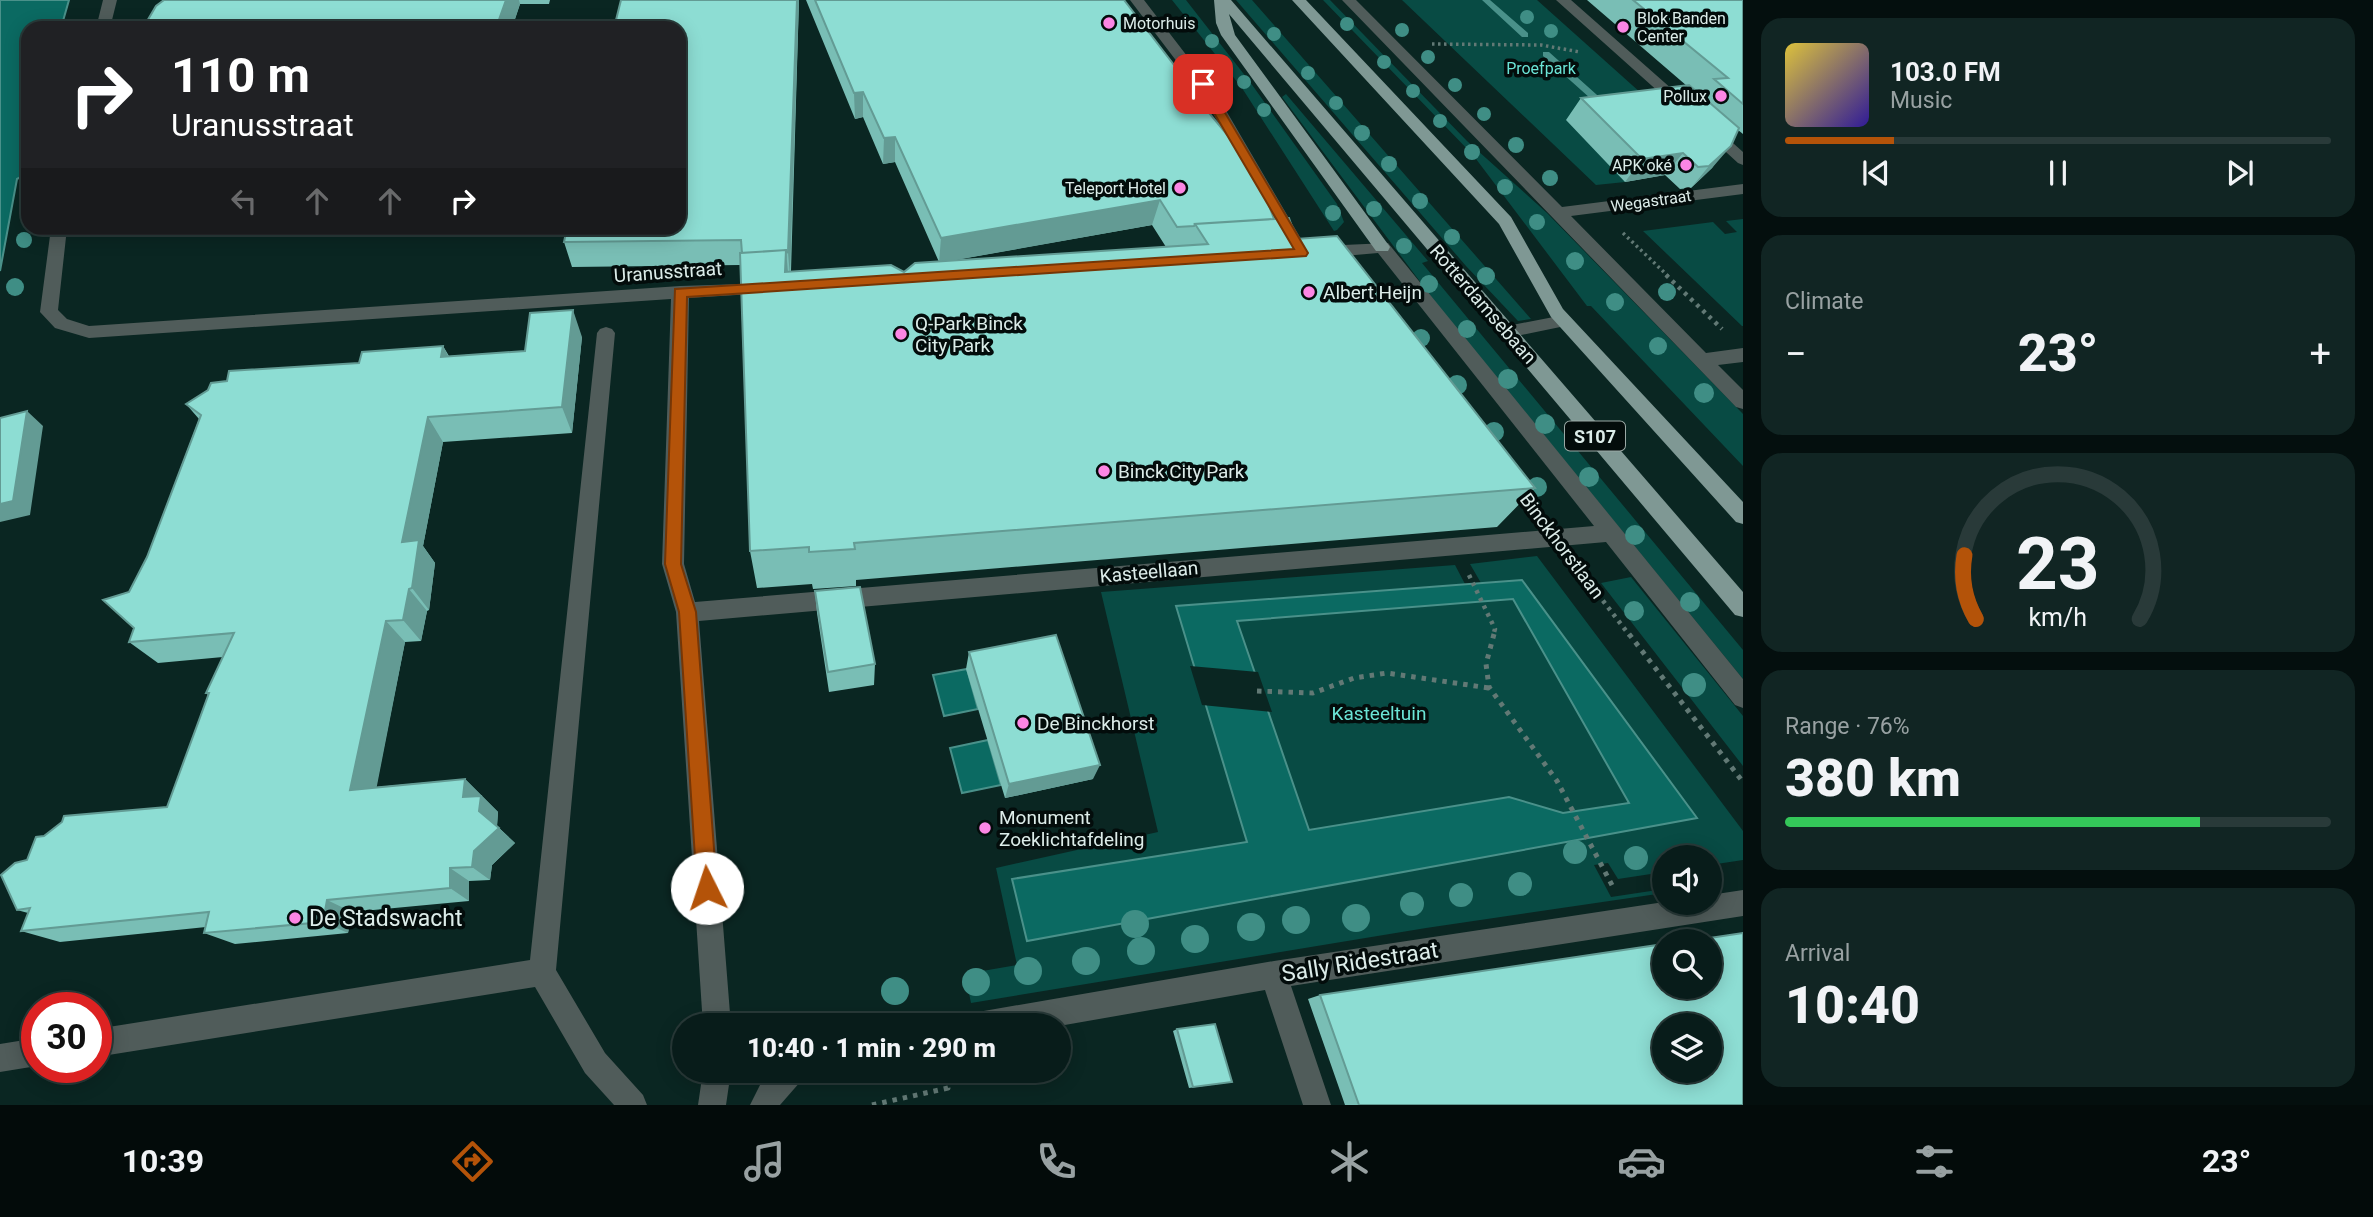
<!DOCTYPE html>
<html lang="en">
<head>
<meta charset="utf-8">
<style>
  body { margin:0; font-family:Roboto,sans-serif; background:#112523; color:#f1f3f6; height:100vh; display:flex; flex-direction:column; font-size:26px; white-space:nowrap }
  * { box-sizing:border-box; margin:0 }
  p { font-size:23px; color:#98a1a2 }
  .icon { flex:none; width:38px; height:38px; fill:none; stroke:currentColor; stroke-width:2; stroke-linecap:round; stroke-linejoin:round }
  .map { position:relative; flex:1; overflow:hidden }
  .sheet { display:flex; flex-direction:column; gap:18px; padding:18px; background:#040f0e; width:630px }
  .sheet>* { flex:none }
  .banner { position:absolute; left:21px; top:21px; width:665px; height:214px; border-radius:21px; box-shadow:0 4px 18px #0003,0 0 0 2px #293a39; background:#202124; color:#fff; overflow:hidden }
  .tools { position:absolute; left:1652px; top:845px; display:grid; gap:14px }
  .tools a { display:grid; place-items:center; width:70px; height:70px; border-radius:50%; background:#081c1a; box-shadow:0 4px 18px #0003,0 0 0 2px #293a39; font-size:35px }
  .speed { position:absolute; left:21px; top:992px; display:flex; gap:14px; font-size:35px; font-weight:700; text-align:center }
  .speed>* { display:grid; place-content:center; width:91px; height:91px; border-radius:50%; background:#081c1a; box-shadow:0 4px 18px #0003,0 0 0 2px #293a39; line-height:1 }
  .speed .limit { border:10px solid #d22; background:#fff; color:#111 }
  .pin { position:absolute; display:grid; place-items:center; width:60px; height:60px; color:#fff; margin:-30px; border-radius:14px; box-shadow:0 4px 10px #0006 }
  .me { position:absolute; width:77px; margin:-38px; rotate:356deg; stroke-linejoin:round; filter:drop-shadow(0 0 5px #0008) }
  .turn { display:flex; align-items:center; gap:24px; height:147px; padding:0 35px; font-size:32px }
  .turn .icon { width:91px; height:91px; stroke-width:2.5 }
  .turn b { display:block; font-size:49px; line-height:60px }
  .lanes { display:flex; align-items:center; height:66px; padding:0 35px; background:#0003; justify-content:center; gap:35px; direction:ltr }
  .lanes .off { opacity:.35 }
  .big { font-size:52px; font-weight:800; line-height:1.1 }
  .sheet .tile { flex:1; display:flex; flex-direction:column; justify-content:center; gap:10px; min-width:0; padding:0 24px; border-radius:21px; background:#112523 }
  .sheet .dial { align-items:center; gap:0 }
  .dial svg { height:182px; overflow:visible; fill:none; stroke:#293a39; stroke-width:7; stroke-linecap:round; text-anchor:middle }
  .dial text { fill:#f1f3f6; stroke:none }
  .song { display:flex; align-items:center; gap:21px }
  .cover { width:84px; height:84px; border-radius:10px; background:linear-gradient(135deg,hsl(50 70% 55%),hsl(250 70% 35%)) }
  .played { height:7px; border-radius:4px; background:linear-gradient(90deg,#b45309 20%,#293a39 20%) }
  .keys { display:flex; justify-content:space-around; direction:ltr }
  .heat { display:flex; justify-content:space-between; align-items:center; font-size:38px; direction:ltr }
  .charge { height:10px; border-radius:5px; background:linear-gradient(90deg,#34c759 76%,#293a39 0) }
  .trip { position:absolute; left:672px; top:1013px; width:399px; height:70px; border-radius:35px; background:#081c1a; box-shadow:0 4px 18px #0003,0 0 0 2px #293a39; font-weight:800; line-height:70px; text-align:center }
  .tabs { display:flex; height:112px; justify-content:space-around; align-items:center; background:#030b0a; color:#98a1a2 }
  .tabs .icon { width:49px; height:49px }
  .tabs .selected { color:#b45309 }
  .tabs b { font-size:32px; color:#f1f3f6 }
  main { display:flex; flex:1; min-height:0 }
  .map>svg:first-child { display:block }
</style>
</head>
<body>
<main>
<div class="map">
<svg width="1743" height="1105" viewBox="0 0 1743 1105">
  <rect width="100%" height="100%" fill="#0a2622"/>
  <path fill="#084b44" d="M1172,0h14l64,82 87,122 7,18 -7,8 -3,1 -92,-143z
    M1236,0h16l279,319 -13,2 -52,-55z
    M1323,0h7l137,141 80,72 196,201v52l-152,-160h-4l-114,-151z
    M1402,0h135l114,102 -26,80 -29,3z
    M1286,94l142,167 -6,2 321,387v29l-304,-372 -157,-210z
    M1743,219v107h-1l-99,-95 70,-9 12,12 12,-2 -11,-11z
    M1537,556l206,275v29l-33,5v-7h-46v14l-46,7 -10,-16 -14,2 17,32 53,-8v4l-238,35 -455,75 -6,-29 52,-9 -21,-97 162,-36 -57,-240 354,-27 10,19 -289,22 71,236 -234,37 14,62 669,-123 -174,-238 -41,3 -11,-19z
    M1631,577l112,139v50l-142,-183z
    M1513,599l117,205 -67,9 -54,-16 -200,33 -72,-209z"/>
  <path fill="#0b6a62" stroke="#4a918a" stroke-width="2" fill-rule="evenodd" d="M0,0h69l-8,28h-33v145l-11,6 -17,92z
    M1522,580l175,238 -670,123 -15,-62 235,-37 -71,-236zM1513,599l116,204 -66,10 -54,-16 -200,33 -72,-209z
    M967,669l11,40 -34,7 -11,-41z
    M988,740l13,45 -39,8 -12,-45z"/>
  <path fill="#0a2622" d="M1190,666l68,6 14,40 -70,-7z"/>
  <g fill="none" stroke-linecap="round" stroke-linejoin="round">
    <path fill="#4a918a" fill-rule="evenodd" d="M1482,0h8l38,33v4h-6z
      M1543,52h6l57,51v4h-6l-57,-51z"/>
    <path stroke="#627975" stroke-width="3.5" stroke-dasharray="2.5 3.5" stroke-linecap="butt" d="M1432,44l109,1 39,7
      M1623,233l45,43"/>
    <path stroke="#627975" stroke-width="4.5" stroke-dasharray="3.5 5" stroke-linecap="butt" d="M1666,275l56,54
      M1522,494l11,16
      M1577,567l53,69
      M1469,575l26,54 -2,7"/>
    <path stroke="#627975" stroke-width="5" stroke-dasharray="4.5 6" stroke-linecap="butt" d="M1494,634l-8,30 3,23 68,94 56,106
      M1629,634l114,148
      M1257,691l56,2 41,-15 33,-5 102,15
      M872,1105l76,-17 -3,-17"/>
    <path fill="#505c5a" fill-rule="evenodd" d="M103,0h14l-7,28h-14z
      M1130,0h14l73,95 87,149 -2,4h-12l-87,-152z
      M1342,0h14l206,207 181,-23v10l-172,22 135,137 37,-5v14l-25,3 25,25v19l-7,-2z
      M1556,0h15l119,105 2,3 -2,3h-10z
      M1709,125l5,1 29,26v13l-5,-2 -34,-31 -2,-3 2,-3z
      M51,228h16l-9,82 9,9 22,7 591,-40 94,-3 3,4 -9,6 -79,5 -5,266 11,38 899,-76 -216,-273 -57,5 -8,-6 8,-6 67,-3 355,436v29l-8,-3 -129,-163 -907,79 32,405h-28l-27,-414 -14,-48 9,-265 -582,39 -34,-10 -15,-16z
      M1564,315l6,2 3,4 -3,4 -63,13 -6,-2 -3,-4 3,-4 6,-2z
      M606,327l6,2 3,4 -59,637 49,83 38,42 4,10h-33l-29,-32 -50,-86 -439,70v-28l434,-69 67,-627 3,-4z
      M1743,890v26l-452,70 40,119h-28l-38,-115 -206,36h-95l4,-10 10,-4 296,-51 390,-59 46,1v-8z
      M37,1038v28l-37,6v-28z
      M703,1071h28l-5,34h-28z
      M771,1071h34l-4,10 -21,24h-30l12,-24z"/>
    <path fill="#7f9894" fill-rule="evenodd" d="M1214,0h17l512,592v25l-8,-2 -506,-601 6,21 155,212 -2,4h-12l-155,-216 -5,-12z
      M1292,0h14l205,217 52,92 180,193v22l-7,-2 -185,-205 -52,-93z"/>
  </g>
  <g fill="#3f8e85">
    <circle cx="1527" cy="17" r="7"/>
    <circle cx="1347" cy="24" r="7"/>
    <circle cx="1402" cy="30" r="7"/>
    <circle cx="1551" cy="31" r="7"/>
    <circle cx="1274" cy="34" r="7"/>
    <circle cx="1212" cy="41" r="7"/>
    <circle cx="1428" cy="57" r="7"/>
    <circle cx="1384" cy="62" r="7"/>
    <circle cx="1308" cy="73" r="7"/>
    <circle cx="1244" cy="82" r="7"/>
    <circle cx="1455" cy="85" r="7"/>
    <circle cx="1413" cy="91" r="7"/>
    <circle cx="1336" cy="103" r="7"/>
    <circle cx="1264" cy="110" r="7"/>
    <circle cx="1484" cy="114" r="7"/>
    <circle cx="1440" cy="121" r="7"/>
    <circle cx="1362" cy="133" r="8"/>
    <circle cx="1516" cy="145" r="8"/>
    <circle cx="1472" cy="152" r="8"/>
    <circle cx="1389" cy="164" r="8"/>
    <circle cx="1550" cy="178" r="8"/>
    <circle cx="1505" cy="187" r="8"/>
    <circle cx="1420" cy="201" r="8"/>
    <circle cx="1374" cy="209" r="8"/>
    <circle cx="1333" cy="213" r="8"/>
    <circle cx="1537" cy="222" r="8"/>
    <circle cx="1452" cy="237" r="8"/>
    <circle cx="24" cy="240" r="8"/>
    <circle cx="1404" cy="246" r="8"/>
    <circle cx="1575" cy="261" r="9"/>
    <circle cx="1486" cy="276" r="9"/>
    <circle cx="1429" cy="284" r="9"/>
    <circle cx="15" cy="287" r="9"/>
    <circle cx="1667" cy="292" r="9"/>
    <circle cx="1615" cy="302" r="9"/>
    <circle cx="1467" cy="329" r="9"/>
    <circle cx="1421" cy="338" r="9"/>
    <circle cx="1658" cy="346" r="9"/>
    <circle cx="1508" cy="379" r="10"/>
    <circle cx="1457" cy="385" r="10"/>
    <circle cx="1704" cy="393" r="10"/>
    <circle cx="1545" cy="424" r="10"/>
    <circle cx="1494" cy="432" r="10"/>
    <circle cx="1589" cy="477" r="10"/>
    <circle cx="1537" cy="487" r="10"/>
    <circle cx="1635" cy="535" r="10"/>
    <circle cx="1690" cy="602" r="10"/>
    <circle cx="1634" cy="611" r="10"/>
    <circle cx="1694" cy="685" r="12"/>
    <circle cx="1575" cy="852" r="12"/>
    <circle cx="1636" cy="858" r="12"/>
    <circle cx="1520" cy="884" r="12"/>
    <circle cx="1461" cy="895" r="12"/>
    <circle cx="1412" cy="904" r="12"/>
    <circle cx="1356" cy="918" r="14"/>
    <circle cx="1296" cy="920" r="14"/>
    <circle cx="1135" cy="924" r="14"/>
    <circle cx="1251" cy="927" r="14"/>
    <circle cx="1195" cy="939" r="14"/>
    <circle cx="1141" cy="951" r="14"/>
    <circle cx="1086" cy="961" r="14"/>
    <circle cx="1028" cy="971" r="14"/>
    <circle cx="976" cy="982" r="14"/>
    <circle cx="895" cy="991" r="14"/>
  </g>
  <path fill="#79beb5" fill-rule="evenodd" d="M164,0h386l-1,4h-29l-8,24h-369z
    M799,0l-8,271 113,1 35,-10 -44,-100 -12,2 -20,-47 -8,2 -49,-119h318l70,91 -1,2 81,126 22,20 239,249 -38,39 -641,53v6l-43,3 -1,-5 -55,4 -7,-37 -10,-286 -168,2 -8,-25zM1152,225l14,22 -217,14z
    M1587,0h156v134l-5,-4 -26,38 -21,20 -11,1 -15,-14 -40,7 -59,-62 15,-22 106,-12z
    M582,337l-10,96 -129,9 -20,104 12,17 -6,47 -2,1 -6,30 -16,1 -29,145 89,-8 33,33 -1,14 18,17 -23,22 -2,15 -21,1v20l-117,11 -4,21 -113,11 -31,-11 2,-6 -146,15 -39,-11 7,-18 -11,-3 10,-50 140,-53 41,-112 -2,-2 17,-36 -65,6 -29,-21 5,-14 13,-71 52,-138 -13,-15 41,-23 132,-18 84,-17 6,10 76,-5z
    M815,591l60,73 -1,21 -45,7 -12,-79z
    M969,652l124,127 -88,19 -39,-129z
    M1320,995l423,110h-398l-37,-106z
    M1177,1029l49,54 -37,5 -16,-57z"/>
  <path fill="#639b94" d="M506,0h13l1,4 -8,24h-16z
    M797,0h2l-9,277 -2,-25z
    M863,92v25l-8,2 -1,-26z
    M895,137v25l-12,2 1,-26z
    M1731,146l-19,22 -21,20 18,-22z
    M1683,153l-18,22 -40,7 17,-23z
    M1160,200l-8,25 -213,38 2,-25z
    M786,250l4,45 -5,-23z
    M573,310l9,27 -10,96 -10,-26z
    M443,346l14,27 -16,-16z
    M27,411l16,15 -13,89 -30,7v-18z
    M428,417l15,25 -20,104 12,17 -6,47 -17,-22 -10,-46z
    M409,589l18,22 -6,30 -18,-21z
    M386,621l19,21 -32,164 -23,-16z
    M1100,765l-7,14 -88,19 4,-14z
    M465,779l33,33 -1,14 -34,-29z
    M499,828l16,15 -23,22 -2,15 -18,-13 2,-16z
    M450,868l19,13v20l-19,-13z
    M327,900l25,12 -4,21 -25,-11z"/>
  <path fill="#8dddd3" stroke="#639b94" stroke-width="2" fill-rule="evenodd" d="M164,0h342l-10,28h-353l13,-22z
    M621,0h176l-9,252 -2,1v-3l-44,3 -1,-13 -177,2 3,-14h112v-200h-65z
    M815,0h309l70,91h-3l52,63 18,30 13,35 -79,5 -1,2 -17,1 -17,-27 -219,38 -46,-101 -11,1 -21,-46 -9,1z
    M1633,0h110v104l-29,-25 14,-1z
    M1689,85l50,43 -8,18 -22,20 -11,1 -15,-14 -41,6 -61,-61z
    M1289,218l7,21 41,-3 198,252 -681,55 1,6 -46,3v-5l-59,4 -10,-298 46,-3 -1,22 106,-7 13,7 11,-9 293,-19 -13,-20z
    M573,310l-11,97 -134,10 -26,125 17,-2 -7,48 -3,1 -6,31 -17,1 -36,169 115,-11 -2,18 18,-1 -2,15 20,17 -25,23 -2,16 -22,1v20l-123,12 -4,22 -119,11 5,-21 -188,19 9,-23 -13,2 -16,-35 14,-12 12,-3 9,-23 8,-1 18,-14 2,-6 103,-9 42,-114h-3l28,-60 -105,9 5,-14 -31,-28 26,-8 18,-35 54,-142 -15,-11 22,-14 3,-7 16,-2 2,-10 130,-8 3,-11 81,-6 -2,11 84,-6 5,-38z
    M27,411l-14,90 -13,3v-86z
    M860,587l15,77 -47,8 -13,-81z
    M1056,635l44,130 -91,19 -40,-132z
    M1743,933v172h-384l-39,-110 344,-51v43h46v-45h-27zM1664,1026h46v45h-46z
    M1215,1024l17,58 -39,5 -16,-58z"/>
  <path fill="#b45309" stroke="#753606" stroke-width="2" d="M1203,81l5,3 100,169 -2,3 -619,41 -6,267 15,48 21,276 -3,7 -7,2 -7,-2 -3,-7 -18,-276 -14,-48 10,-275 619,-40 -97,-165z"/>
  <g fill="#fc86e4" stroke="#030c0b" stroke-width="2.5">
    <circle cx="1109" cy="23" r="7"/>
    <circle cx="1623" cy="27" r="7"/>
    <circle cx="1721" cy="96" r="7"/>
    <circle cx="1686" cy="165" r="7"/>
    <circle cx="1180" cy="188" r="7"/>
    <circle cx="1309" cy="292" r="7"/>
    <circle cx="901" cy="334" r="7"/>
    <circle cx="1104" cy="471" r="7"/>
    <circle cx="1023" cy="723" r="7"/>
    <circle cx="985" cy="828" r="7"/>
    <circle cx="295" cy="918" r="7"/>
  </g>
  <g text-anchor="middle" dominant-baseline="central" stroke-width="7" stroke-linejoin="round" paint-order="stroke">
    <g font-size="16" fill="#dcece9" stroke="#030c0b" text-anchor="end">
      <text x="1637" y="18" text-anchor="start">Blok Banden<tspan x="1637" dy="18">Center</tspan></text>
      <text x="1123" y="23" text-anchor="start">Motorhuis</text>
      <text x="1707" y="96">Pollux</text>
      <text x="1672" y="165">APK oké</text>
      <text x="1166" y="188">Teleport Hotel</text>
    </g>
    <g font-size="16" fill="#6be4d6" stroke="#030c0b">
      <text x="1541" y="68">Proefpark</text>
    </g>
    <g font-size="16" fill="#dcece9" stroke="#030c0b">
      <text transform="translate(1651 201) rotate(-8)">Wegastraat</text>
    </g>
    <rect fill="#030c0b" stroke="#9ba9a6" stroke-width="2" x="1565" y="421.5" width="60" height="29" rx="5"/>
    <g font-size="18" font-weight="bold" fill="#dcece9">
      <text x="1595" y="436">S107</text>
    </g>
    <g font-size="19" fill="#dcece9" stroke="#030c0b">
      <text transform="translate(668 272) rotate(-4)">Uranusstraat</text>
      <text transform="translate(1483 304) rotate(49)">Rotterdamsebaan</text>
      <text transform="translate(1562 546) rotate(53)">Binckhorstlaan</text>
      <text transform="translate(1149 572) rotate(-5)">Kasteellaan</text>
    </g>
    <g font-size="19" fill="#dcece9" stroke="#030c0b" text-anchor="start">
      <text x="1323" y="292">Albert Heijn</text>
      <text x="915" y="323">Q-Park Binck<tspan x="915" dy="22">City Park</tspan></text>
      <text x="1118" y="471">Binck City Park</text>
      <text x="1037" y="723">De Binckhorst</text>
      <text x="999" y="817">Monument<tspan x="999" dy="22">Zoeklichtafdeling</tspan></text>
    </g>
    <g font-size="19" fill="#6be4d6" stroke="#030c0b">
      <text x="1379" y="713">Kasteeltuin</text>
    </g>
    <g font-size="23" fill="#dcece9" stroke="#030c0b" text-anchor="start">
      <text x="309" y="918">De Stadswacht</text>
    </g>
    <g font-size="23" fill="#dcece9" stroke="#030c0b">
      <text transform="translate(1360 962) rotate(-9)">Sally Ridestraat</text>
    </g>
  </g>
</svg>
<div class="tools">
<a><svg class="icon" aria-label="sound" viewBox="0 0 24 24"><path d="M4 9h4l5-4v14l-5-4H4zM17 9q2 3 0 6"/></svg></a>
<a><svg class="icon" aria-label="search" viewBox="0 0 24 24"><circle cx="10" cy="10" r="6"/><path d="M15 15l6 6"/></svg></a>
<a><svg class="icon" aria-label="layers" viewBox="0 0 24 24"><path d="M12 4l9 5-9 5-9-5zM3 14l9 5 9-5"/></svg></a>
</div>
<div class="speed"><div class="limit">30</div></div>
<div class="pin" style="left:1203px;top:84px;background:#d93025"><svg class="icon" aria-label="arrive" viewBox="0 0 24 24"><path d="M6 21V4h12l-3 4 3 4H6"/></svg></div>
<svg class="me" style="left:707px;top:888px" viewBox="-20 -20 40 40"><circle r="19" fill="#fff"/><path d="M0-13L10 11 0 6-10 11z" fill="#b45309"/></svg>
<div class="trip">10:40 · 1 min · 290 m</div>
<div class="banner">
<div class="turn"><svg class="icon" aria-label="right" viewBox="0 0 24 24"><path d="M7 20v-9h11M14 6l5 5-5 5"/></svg><div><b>110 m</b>Uranusstraat</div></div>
<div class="lanes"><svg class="icon off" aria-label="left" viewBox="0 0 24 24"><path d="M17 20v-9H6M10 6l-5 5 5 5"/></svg><svg class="icon off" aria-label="ahead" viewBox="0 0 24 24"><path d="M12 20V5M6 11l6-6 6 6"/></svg><svg class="icon off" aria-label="ahead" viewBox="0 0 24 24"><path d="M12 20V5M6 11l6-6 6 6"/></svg><svg class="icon" aria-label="right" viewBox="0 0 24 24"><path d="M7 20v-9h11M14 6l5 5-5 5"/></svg></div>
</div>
</div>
<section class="sheet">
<div class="tile">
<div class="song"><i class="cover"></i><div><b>103.0 FM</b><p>Music</p></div></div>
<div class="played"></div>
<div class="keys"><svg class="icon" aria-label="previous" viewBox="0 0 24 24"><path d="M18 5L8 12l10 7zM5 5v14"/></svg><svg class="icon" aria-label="pause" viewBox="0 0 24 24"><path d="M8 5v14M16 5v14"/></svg><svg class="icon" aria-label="next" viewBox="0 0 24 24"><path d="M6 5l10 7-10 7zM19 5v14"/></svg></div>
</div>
<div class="tile"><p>Climate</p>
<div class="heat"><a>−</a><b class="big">23°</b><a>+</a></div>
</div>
<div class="tile dial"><svg viewBox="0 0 100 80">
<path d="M14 69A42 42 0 1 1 86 69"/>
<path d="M14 69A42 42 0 0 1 9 41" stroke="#b45309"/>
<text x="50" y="56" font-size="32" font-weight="700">23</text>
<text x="50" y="72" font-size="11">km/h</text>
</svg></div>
<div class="tile"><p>Range · 76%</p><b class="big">380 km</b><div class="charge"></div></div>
<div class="tile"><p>Arrival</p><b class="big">10:40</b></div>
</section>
</main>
<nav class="tabs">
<b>10:39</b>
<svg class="icon selected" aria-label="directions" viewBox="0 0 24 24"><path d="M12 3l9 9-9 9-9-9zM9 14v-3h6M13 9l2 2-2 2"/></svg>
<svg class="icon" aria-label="music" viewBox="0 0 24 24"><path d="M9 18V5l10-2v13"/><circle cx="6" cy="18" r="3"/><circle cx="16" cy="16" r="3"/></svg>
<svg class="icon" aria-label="phone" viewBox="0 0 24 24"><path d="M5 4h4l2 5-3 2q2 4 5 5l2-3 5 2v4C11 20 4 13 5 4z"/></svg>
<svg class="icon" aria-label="climate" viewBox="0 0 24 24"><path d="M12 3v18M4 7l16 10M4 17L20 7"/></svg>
<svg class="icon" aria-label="car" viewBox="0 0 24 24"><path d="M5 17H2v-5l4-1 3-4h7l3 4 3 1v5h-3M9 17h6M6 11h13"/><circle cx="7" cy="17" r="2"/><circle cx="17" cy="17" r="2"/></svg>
<svg class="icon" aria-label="filters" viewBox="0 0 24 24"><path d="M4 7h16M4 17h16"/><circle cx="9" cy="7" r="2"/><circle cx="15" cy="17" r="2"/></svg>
<b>23°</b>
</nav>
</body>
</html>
